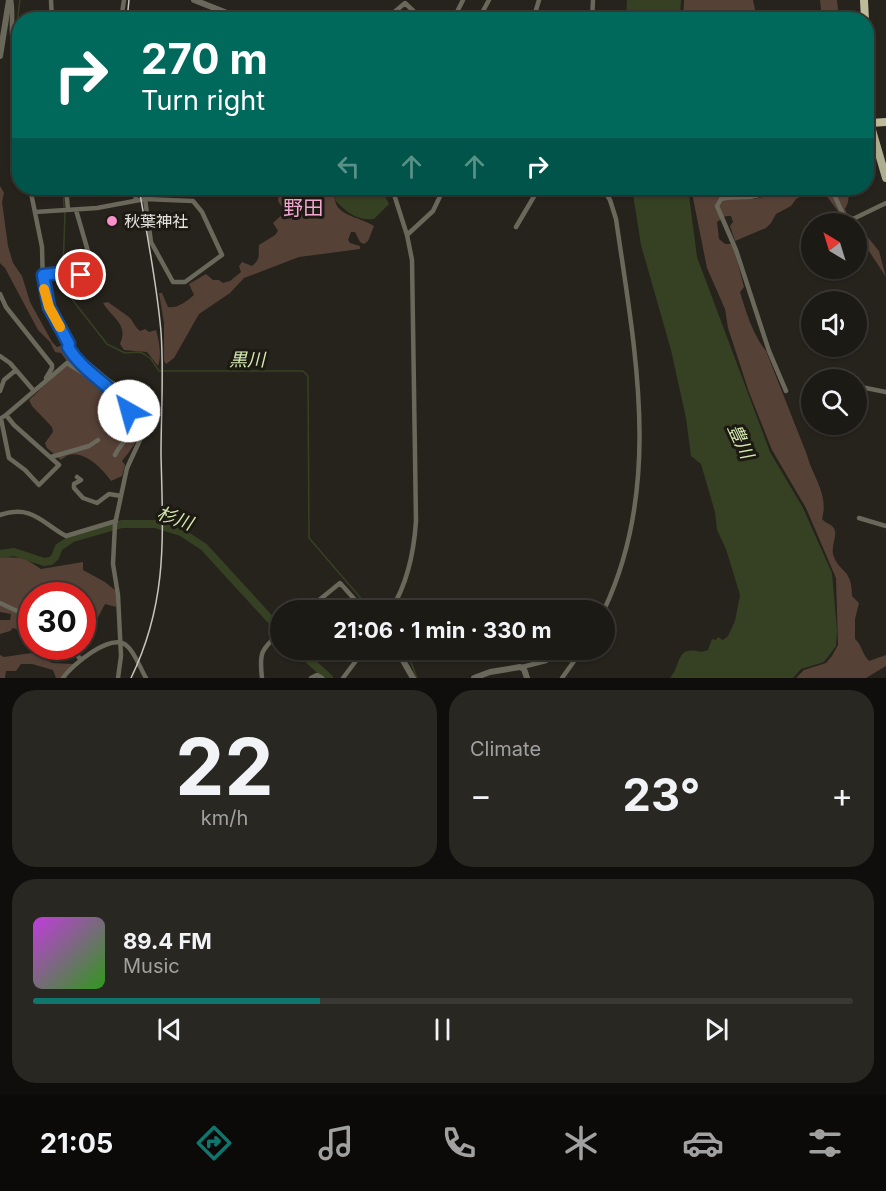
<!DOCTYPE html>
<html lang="en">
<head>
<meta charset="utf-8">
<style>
  body { margin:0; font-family:Inter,"Noto Sans JP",sans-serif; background:#292722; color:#f1f3f6; height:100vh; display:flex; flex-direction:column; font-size:22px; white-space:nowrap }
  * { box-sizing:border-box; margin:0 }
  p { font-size:20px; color:#a0a1a0 }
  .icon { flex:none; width:33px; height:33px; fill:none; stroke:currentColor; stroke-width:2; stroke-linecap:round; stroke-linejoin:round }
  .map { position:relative; height:678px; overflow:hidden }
  .drawer { display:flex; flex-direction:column; gap:12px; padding:12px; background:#0f0e0c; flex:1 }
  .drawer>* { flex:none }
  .top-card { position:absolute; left:12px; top:12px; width:862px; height:183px; border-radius:24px; box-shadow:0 2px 4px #0004,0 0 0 2px #3a3834; background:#00695c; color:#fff; overflow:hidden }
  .needle { width:39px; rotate:322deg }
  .fabs { position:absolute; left:801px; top:213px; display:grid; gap:12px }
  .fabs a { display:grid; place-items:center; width:66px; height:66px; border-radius:50%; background:#1c1a15; box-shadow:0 2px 4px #0004,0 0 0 2px #3a3834; font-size:30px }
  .speed { position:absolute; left:18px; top:582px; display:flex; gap:12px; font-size:30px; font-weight:700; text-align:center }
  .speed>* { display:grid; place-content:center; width:78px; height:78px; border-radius:50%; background:#1c1a15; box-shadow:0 2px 4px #0004,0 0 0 2px #3a3834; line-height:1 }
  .speed .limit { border:9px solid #d22; background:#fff; color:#111 }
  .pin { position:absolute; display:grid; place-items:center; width:51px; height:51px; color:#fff; margin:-26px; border:3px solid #fff; border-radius:50%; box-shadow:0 2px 6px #0007 }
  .me { position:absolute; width:66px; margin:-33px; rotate:322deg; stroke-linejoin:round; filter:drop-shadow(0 0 4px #0008) }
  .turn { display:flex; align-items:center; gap:21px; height:126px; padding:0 30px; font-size:27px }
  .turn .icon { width:78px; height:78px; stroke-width:2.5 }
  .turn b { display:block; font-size:42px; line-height:51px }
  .lanes { display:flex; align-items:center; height:57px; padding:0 30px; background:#0003; justify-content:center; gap:30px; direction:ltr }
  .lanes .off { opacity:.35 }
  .big { font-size:45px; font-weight:700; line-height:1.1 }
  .drawer .card { flex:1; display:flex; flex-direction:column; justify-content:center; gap:9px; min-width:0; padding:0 21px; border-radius:24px; background:#292722 }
  .drawer .dial { align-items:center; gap:0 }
  .dial b { font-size:78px; line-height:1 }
  .song { display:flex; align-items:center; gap:18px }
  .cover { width:72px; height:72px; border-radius:9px; background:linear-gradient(135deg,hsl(290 70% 55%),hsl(110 70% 35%)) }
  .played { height:6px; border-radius:3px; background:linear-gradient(90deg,#0f766e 35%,#3a3834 35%) }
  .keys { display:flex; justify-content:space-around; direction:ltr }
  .heat { display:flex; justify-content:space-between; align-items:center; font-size:33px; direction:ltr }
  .drawer .tiles { flex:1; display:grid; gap:12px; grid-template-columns:1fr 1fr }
  .card:last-child { grid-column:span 2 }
  .trip { position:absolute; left:270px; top:600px; width:345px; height:60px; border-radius:30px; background:#1c1a15; box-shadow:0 2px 4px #0004,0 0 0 2px #3a3834; font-weight:700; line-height:60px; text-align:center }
  .menu { display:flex; height:96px; justify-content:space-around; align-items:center; background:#0b0a08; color:#a0a1a0 }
  .menu .icon { width:42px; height:42px }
  .menu .on { color:#0f766e }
  .menu b { font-size:27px; color:#f1f3f6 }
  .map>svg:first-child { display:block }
</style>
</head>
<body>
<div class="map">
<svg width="886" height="678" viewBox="0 0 886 678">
  <rect width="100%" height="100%" fill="#26231c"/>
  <path fill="#564137" d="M684,0h69l4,19h-74z
    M820,0h17l2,19h-17z
    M0,186l4,7 -2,9 6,44 5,17 9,13 8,26 22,40 5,5 6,-2c4,3 6,7 9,10 19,14 36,28 56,41 6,4 14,8 16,15 4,17 -12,38 -22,50l3,4 -3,11 -11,5c-9,-14 -34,-38 -50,-21l-14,-12 -2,-5 8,-11 -1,-5 -20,-21 -3,-6 37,-35v-5l-5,-7 -6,-1 -5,-10 -12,-12 -33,-62 -5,-5z
    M316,188h19c-5,29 20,26 39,38l-6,15 -4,3 -4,-2 -5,-10h-4l-3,8 2,3 10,3v3l-61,8 -55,21 -14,15 -31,21 -25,44 -8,6 -2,-3v-38l-5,-30h3l6,14c9,2 19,-6 26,-12l-5,-11 17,-10 7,6h6l4,3 7,-2 11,-9 -2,-6 3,-4 10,4c9,-7 6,-12 7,-21l16,-10 3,-4 -5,-8 12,-11 -7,-11 1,-8h3c3,10 7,21 17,24l12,-10 3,-17z
    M691,188h27c8,14 34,13 48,8 8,-2 15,-8 22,-8 19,-3 39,0 58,0 4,7 3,14 -1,21l2,6 9,8h-9l-25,-33 -5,-2 -21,11 -5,7 -15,8 -5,9 -5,5 -31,13 -5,-15 3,-4 -2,-6h-5l-9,6 2,17 6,5h6l3,5 10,38 -4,5c6,20 13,43 26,59l41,104c6,23 22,39 15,64 3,4 9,5 11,8 6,7 -2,17 0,27 6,20 19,13 19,42l7,7 -4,16v20c7,6 7,15 14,22l17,-6v11l-20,12h-70l8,-8 22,-7 6,-7 6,-11 -2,-67 -30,-70 -34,-58 -23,-58 -21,-64 -3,-19 -18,-41z
    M857,224l22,27 7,26 -29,-44z
    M108,302c4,3 20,14 22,16 4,5 5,9 10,13l5,-2 4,3 7,-2c3,11 6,25 2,36l-11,-14 -23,-2 -4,-6c9,-20 -8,-26 -17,-41z
    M0,557l24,1 17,11 42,-7v8l22,12 11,9v16l-11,-3 -22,42 -1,-50h-50l-1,38 -18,-6 -3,3 -10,3v-14h10l1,-6 -11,-2z
    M31,653l22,10 20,1 -12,14h-5l-3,-8 -21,-6h-11l-5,7h-10l-1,7h-5v-23l4,2z"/>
  <path fill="#364123" d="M627,0h54l-1,19h-54z
    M336,188h45l8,16 -15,15c-17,2 -28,-7 -39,-19z
    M632,188h56l9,69 73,195 33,56 29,65 5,57 -1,16 -12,16 -23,7 -8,9h-123c12,-13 5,-33 31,-26l7,-2 4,-11 4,1 2,-3 5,3 5,-4 7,-15 5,-26 -14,-46 -9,-19 -2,-18 -14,-48 -10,-8 -5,-38 -15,-68 -30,-105z"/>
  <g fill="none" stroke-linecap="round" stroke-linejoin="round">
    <path stroke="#364123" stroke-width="1.5" d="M15,38l5,-38
      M16,42l4,10
      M63,188l1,20
      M63,270l2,-58
      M64,275l7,23 36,46 18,9 14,-1 5,2 7,5 8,12h144l5,5 1,162 62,72
      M403,650l6,7 8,21"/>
    <path stroke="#364123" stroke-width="8" d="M0,554l14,-2 30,10 7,-1 4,-4 4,-10 14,-9 49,-14h33l26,8 23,15 76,83
      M298,650l31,28"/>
    <path stroke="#69685a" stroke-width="4.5" d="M11,0c3,14 -1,28 2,41 2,15 6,27 6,41 -2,28 -14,51 1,77
      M51,0l1,20
      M534,15l13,5
      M121,20l3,-20
      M385,20l20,-17 18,17
      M453,20l10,-20
      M478,20l11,-20
      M533,20l6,-20
      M592,20l1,-20
      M30,188l12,59 1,38 6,22 20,37 9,11 31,26 34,21 5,11 -2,14 -19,41 -12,56 -2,40 5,31 3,61 -3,22
      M66,188l2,22
      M134,188l2,12
      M603,188l7,12 6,19c19,132 47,266 -12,391
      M777,188c-9,4 -17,8 -27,9 -11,1 -19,-1 -29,2l-4,7 19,44 33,101 17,40
      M831,188l12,26 10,5 33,-16
      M145,199l48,2 9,11 20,43 -37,27h-12l-22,-40z
      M35,212l62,-4 48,-9 -1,-11
      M516,227l23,-39
      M407,235l26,-24 11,-23
      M43,275l27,-3 16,3 8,-3 -18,-62
      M0,294l6,13 46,58v3l-6,10
      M0,356l10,7 24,28
      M97,379c15,10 42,30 33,52 -3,9 -11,15 -15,24
      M856,386l30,6
      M0,391l4,-11 12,-10
      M6,415l61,-52 24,15 6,1 -21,-20 -8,-13
      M0,419l6,-4 8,10 45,40 -20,20 -14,-15 -16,-12 -8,-39
      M51,457l38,-11 9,-6
      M77,477l4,3 -7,4v4l9,10 14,5 12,-9 12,2
      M0,515c32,-11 42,8 66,21l50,-15
      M859,518l27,8
      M0,603l32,15
      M307,610l33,-27 24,27
      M391,610c16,-26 23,-58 25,-89l-4,-261 -5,-25 -15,-47
      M70,646l11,14
      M522,667l24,-6
      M63,678c9,-13 47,-45 63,-33 9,7 14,23 20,33
      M262,678c-3,-25 -1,-29 18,-45
      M311,678l6,-3 5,3
      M343,678l21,-28
      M562,678l20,-28"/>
    <path stroke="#69685a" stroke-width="6" d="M194,0l51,20
      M0,56l9,-56
      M397,650l16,28
      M474,678l16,-6 30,-5 4,2 3,9"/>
    <path stroke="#afad8f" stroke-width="8" d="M867,123h3l16,55"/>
    <path stroke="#bdbb9a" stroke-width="8" d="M864,0l1,20
      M867,104l3,19 16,-1"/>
    <path stroke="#c7c4bf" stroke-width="1.5" d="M127,20l2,-20
      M131,678c37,-76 32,-141 30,-223 0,-41 3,-82 0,-123 -4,-48 -14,-97 -22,-144"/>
  </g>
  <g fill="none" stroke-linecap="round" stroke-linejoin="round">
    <defs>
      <path id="route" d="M81,275l-11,-3 -27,3 6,32 20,37 -1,3c16,27 45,38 61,64"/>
    </defs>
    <use href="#route" stroke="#114b97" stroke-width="15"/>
    <use href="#route" stroke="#1a73e8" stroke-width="10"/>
    <path stroke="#f59e0b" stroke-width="10" d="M44,289l5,18 11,20"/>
  </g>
  <circle fill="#f890cb" stroke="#1d1913" stroke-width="2" cx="112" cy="221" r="6"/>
  <g text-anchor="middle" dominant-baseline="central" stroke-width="6" stroke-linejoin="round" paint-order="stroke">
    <g font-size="16" fill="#e6e4df" stroke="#1d1913" text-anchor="start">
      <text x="124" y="221">秋葉神社</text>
    </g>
    <g font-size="18" font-style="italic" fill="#d5ebb1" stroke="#1d1913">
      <text x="247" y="359">黒川</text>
      <text transform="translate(741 441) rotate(65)">豊川</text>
      <text transform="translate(175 518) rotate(19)">杉川</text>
    </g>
    <g font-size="20" fill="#f2a8d0" stroke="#1d1913">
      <text x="303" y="208">野田</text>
    </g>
  </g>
</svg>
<div class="fabs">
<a><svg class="needle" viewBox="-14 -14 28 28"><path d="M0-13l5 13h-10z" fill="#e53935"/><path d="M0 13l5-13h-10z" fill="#a0a1a0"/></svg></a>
<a><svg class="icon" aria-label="sound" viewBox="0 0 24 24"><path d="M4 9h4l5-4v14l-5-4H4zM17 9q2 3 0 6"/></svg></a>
<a><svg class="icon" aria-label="search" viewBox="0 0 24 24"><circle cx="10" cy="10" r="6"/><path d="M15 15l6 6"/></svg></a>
</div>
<div class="speed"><div class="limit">30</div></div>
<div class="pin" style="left:81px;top:275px;background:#d93025"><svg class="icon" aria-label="arrive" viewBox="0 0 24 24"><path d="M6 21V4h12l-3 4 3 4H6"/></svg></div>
<svg class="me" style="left:129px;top:411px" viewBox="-20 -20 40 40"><circle r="19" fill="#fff"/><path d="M0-13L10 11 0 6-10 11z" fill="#1a73e8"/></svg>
<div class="trip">21:06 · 1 min · 330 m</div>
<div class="top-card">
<div class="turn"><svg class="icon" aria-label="right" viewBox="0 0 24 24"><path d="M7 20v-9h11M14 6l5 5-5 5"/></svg><div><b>270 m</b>Turn right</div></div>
<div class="lanes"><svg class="icon off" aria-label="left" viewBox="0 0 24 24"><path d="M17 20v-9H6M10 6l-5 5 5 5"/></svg><svg class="icon off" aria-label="ahead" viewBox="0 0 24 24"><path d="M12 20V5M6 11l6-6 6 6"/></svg><svg class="icon off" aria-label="ahead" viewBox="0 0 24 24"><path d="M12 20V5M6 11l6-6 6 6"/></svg><svg class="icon" aria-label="right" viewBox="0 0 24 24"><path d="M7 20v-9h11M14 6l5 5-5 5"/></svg></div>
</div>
</div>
<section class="drawer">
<div class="tiles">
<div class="card dial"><b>22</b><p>km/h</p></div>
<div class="card"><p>Climate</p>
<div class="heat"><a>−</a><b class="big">23°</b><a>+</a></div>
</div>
<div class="card">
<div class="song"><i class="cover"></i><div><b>89.4 FM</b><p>Music</p></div></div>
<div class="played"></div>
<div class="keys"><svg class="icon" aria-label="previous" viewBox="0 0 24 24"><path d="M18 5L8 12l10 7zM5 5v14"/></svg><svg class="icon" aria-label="pause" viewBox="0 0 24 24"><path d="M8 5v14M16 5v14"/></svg><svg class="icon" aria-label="next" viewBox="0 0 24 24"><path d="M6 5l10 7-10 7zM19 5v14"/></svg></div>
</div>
</div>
</section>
<nav class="menu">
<b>21:05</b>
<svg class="icon on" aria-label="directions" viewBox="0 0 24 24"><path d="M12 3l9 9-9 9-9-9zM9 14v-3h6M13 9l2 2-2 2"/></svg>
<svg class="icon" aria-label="music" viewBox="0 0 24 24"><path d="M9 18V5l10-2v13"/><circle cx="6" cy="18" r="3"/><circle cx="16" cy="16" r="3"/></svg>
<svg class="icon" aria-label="phone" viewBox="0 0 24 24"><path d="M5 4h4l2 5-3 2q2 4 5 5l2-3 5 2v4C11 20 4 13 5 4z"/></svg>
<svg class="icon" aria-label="climate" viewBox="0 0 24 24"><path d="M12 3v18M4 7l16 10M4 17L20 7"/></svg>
<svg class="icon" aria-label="car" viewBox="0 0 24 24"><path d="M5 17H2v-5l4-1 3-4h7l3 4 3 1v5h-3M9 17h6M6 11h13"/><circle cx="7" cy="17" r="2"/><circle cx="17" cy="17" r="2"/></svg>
<svg class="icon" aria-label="filters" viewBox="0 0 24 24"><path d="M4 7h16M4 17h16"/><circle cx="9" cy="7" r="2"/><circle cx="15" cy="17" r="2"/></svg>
</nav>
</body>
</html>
